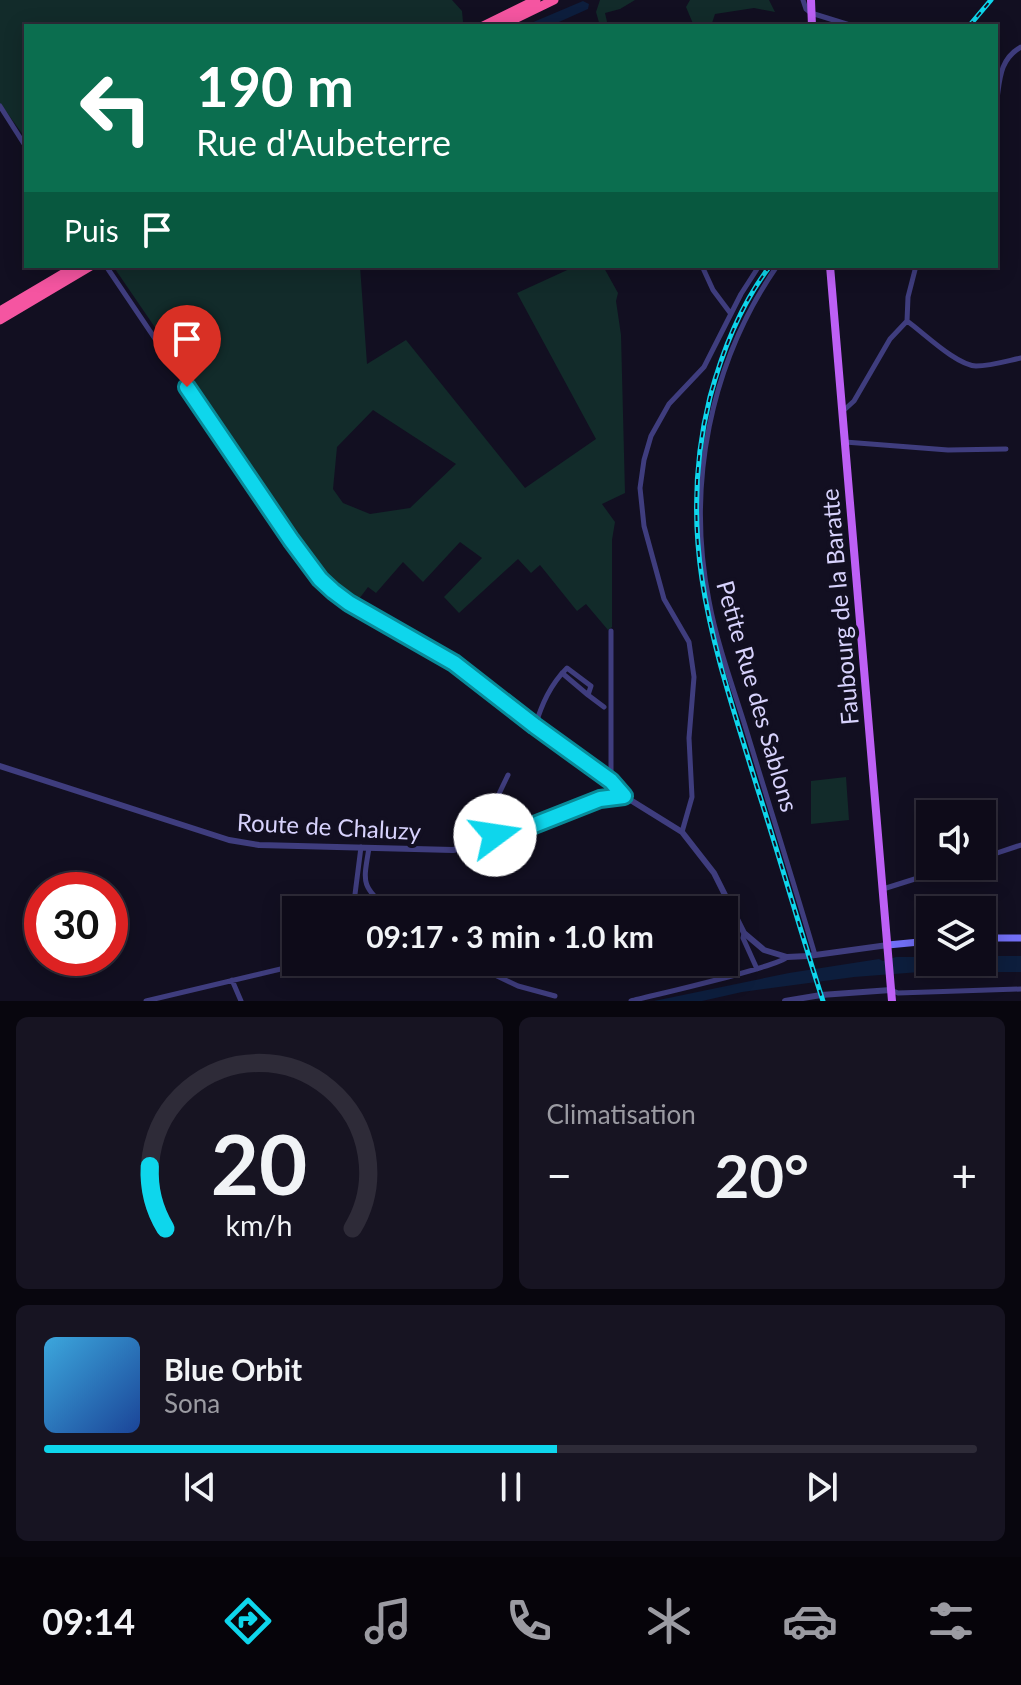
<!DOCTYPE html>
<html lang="fr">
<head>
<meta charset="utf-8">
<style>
  body { margin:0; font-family:Lato,sans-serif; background:#171422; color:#f1f3f6; height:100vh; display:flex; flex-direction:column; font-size:30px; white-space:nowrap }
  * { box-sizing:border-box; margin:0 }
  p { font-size:26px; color:#9b9ba2 }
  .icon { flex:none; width:44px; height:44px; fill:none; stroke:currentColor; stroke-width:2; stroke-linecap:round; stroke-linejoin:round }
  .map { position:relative; height:1001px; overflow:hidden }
  .details { display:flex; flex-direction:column; gap:16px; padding:16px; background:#08060e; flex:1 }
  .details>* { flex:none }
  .guide { position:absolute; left:24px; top:24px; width:974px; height:244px; border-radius:0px; box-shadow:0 4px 20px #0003,0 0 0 2px #2e2b38; background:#0b6e4f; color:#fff; overflow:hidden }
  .controls { position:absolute; left:916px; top:800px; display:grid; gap:16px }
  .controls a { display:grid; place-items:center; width:80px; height:80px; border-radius:0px; background:#0e0b19; box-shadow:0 4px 20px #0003,0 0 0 2px #2e2b38; font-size:40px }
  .speed { position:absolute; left:24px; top:872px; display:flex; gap:16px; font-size:40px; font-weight:700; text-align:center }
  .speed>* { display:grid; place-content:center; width:104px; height:104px; border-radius:50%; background:#0e0b19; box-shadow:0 4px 20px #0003,0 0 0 2px #2e2b38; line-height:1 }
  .speed .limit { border:12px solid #d22; background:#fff; color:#111 }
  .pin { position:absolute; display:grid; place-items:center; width:68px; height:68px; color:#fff; margin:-82px -34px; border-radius:50% 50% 50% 0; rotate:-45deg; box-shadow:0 0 8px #0007 }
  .pin .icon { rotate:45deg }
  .me { position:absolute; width:88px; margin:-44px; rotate:76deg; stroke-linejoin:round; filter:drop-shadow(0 0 6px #0008) }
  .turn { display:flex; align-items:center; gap:28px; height:168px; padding:0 40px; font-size:36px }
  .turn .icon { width:104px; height:104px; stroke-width:2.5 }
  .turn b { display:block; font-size:56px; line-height:68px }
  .then { display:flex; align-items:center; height:76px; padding:0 40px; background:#0003; gap:16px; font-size:30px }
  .big { font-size:60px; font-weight:700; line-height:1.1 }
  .details .widget { flex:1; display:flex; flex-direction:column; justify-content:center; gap:12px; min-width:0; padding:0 28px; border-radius:12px; background:#171422 }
  .details .dial { align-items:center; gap:0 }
  .dial svg { height:208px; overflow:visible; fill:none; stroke:#2e2b38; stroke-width:7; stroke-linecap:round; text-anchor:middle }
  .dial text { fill:#f1f3f6; stroke:none }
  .song { display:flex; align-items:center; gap:24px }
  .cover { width:96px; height:96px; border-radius:12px; background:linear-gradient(135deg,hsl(200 70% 55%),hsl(220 70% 35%)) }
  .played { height:8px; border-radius:4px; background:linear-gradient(90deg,#0ed6ec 55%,#2e2b38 55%) }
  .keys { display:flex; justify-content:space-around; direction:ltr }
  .heat { display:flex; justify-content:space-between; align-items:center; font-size:44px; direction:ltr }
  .details .tiles { flex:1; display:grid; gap:16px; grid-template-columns:1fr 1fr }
  .widget:last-child { grid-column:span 2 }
  .trip { position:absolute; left:282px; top:896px; width:456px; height:80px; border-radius:0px; background:#0e0b19; box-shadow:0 4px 20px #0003,0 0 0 2px #2e2b38; font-weight:700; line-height:80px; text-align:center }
  .tabs { display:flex; height:128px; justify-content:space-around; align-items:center; background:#06040a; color:#9b9ba2 }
  .tabs .icon { width:56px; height:56px }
  .tabs .current { color:#0ed6ec }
  .tabs b { font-size:36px; color:#f1f3f6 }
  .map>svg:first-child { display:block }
</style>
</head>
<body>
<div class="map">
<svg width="1021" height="1001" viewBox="0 0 1021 1001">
  <rect width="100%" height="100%" fill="#120f21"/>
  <path fill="#122b2a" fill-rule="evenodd" d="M0,0h452l10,11 1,11 -6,4h-431v113l-26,-36z
    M600,0h35l-15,9 -15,4 3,13h-8l-4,-14z
    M690,0h79l6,12 -21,-4 -39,6 -4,12h-17l-8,-19z
    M113,266h247l7,98 39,-24 119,148 71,-49 -79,-146 59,-27h27l15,27 -2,8 5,34 4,158 -23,11 13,18 -3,18v87l-4,3 -22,-26 -9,7 -37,-46 -9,8 -13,-14 -59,54 -15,-16 38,-39 -22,-16 -37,40 -20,-20 -27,31 -8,-6 -12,16 -29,-24zM373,410l83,54 -46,44 -40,6 -27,-11 -10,-14 4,-42z
    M846,777l3,43 -38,4v-43z"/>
  <path fill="#0d1e3d" d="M583,1l6,3 -1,5 -38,17h-26z
    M982,956h39v16h-101l-66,5 -112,15 -40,9h-48l135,-28 90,-14 4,2 13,-4h34v5h52z"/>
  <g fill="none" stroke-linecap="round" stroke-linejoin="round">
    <path stroke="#3f3d7e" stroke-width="5" d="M803,0l3,9 5,4 42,13
      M0,106l26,41
      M996,106c4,-24 2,-46 25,-59
      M106,266l185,274 29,39 29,24 105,60 81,63 66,48
      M702,266l11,24 18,24
      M777,266c-67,97 -91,219 -68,335 8,43 24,86 37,128 23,76 47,151 69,226
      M907,321c17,12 49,44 69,45 15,0 31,-5 45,-8
      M843,411l11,-10 36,-62 17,-18 1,-24 8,-31
      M845,442l103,8 58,-1
      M611,631v150
      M588,695l16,12
      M535,726c7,-22 15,-41 32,-58l24,18 -3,9 -26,-22
      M611,796l-10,-22 23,22
      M682,832l10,-35 -3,-59 5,-61 -5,-35 -25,-43 -20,-73 -4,-38 4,-28 7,-24 18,-32 35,-37 37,-73 18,-28
      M496,840v-40l12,-25
      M369,848c-6,36 -8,37 20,62
      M982,858l39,-13
      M883,889l73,-23
      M353,910l8,-63
      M744,933l-1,5 14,31
      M468,962l50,24 37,10
      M232,980l9,21
      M891,990l7,3 123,-4
      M146,1001l164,-39
      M631,1001c23,-6 147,-34 156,-44"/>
    <path stroke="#3f3d7e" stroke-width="6" d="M0,766l229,74 30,5 194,5 34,-6 113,-45 24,-3 58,36 32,41 30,60 20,17 23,7 21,-1 80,-11
      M785,1001l36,-6 70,-5"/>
    <path stroke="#726ff6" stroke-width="7" d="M982,938h39
      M888,945l42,-4"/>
    <path stroke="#bd60f5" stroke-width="8" d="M811,0l1,26
      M830,266l62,735"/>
    <path stroke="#f555a1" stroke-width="9" d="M483,26l53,-26
      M500,26l54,-26
      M0,311l76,-45
      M0,320l91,-54"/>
    <defs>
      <path id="rail" d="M969,26l22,-26
        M770,266c-29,38 -48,86 -60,131 -36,144 6,255 47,390 23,71 43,143 66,214"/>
    </defs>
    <use href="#rail" stroke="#0ed6ec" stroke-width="5"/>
    <use href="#rail" stroke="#120f21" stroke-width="2" stroke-dasharray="6" stroke-linecap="butt"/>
  </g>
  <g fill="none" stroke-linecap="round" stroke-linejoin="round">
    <defs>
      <path id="route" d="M187,387l104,153 29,39 13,12 16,12 105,60 81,63 76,55 13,15 -24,3 -104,41 -1,-5"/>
    </defs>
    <use href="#route" stroke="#098b99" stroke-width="20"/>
    <use href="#route" stroke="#0ed6ec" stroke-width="14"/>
  </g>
  <g text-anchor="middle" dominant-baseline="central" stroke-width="8" stroke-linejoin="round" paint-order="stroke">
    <g font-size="24" fill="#d7d2fc" stroke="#120f21">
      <text transform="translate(839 607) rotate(-95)">Faubourg de la Baratte</text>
      <text transform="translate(758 696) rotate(74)">Petite Rue des Sablons</text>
      <text transform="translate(329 826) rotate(3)">Route de Chaluzy</text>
    </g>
  </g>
</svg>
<div class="controls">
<a><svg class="icon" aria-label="sound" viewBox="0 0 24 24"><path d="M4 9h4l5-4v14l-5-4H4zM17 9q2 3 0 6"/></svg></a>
<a><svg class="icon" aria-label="layers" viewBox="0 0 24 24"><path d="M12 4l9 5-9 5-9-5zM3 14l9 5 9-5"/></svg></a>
</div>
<div class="speed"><div class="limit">30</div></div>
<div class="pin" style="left:187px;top:387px;background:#d93025"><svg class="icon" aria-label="arrive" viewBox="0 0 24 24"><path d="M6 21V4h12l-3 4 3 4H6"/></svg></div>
<svg class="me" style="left:495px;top:835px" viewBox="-20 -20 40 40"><circle r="19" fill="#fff"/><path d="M0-13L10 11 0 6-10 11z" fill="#0ed6ec"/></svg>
<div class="trip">09:17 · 3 min · 1.0 km</div>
<div class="guide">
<div class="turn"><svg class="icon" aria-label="left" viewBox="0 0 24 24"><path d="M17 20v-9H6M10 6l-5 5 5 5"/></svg><div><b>190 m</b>Rue d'Aubeterre</div></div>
<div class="then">Puis<svg class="icon" aria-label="arrive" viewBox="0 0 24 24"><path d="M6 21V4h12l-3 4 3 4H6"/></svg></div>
</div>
</div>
<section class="details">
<div class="tiles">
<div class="widget dial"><svg viewBox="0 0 100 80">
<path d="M14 69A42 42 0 1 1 86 69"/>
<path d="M14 69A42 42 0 0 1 8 45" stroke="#0ed6ec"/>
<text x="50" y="56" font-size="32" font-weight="700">20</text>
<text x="50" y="72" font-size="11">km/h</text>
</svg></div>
<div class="widget"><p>Climatisation</p>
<div class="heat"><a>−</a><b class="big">20°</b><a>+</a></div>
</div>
<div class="widget">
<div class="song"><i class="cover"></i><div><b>Blue Orbit</b><p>Sona</p></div></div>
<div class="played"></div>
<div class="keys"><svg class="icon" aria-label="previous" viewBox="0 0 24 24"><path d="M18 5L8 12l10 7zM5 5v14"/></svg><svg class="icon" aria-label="pause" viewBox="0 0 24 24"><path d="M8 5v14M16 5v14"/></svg><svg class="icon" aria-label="next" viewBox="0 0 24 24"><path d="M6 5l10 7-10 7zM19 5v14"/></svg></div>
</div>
</div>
</section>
<nav class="tabs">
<b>09:14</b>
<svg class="icon current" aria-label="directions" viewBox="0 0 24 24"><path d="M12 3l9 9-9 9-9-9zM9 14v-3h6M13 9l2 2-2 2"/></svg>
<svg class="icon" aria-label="music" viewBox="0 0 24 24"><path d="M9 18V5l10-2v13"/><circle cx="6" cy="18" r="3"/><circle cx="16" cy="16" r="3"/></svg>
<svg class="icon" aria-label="phone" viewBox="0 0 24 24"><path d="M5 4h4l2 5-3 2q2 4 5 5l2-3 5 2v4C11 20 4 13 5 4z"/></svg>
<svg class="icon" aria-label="climate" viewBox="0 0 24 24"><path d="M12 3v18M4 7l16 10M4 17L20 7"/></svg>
<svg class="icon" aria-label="car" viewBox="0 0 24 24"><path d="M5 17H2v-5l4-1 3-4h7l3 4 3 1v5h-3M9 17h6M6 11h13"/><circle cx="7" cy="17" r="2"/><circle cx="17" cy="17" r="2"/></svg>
<svg class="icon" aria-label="filters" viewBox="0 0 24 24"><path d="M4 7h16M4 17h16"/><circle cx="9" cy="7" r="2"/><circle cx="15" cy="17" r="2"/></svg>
</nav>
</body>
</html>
